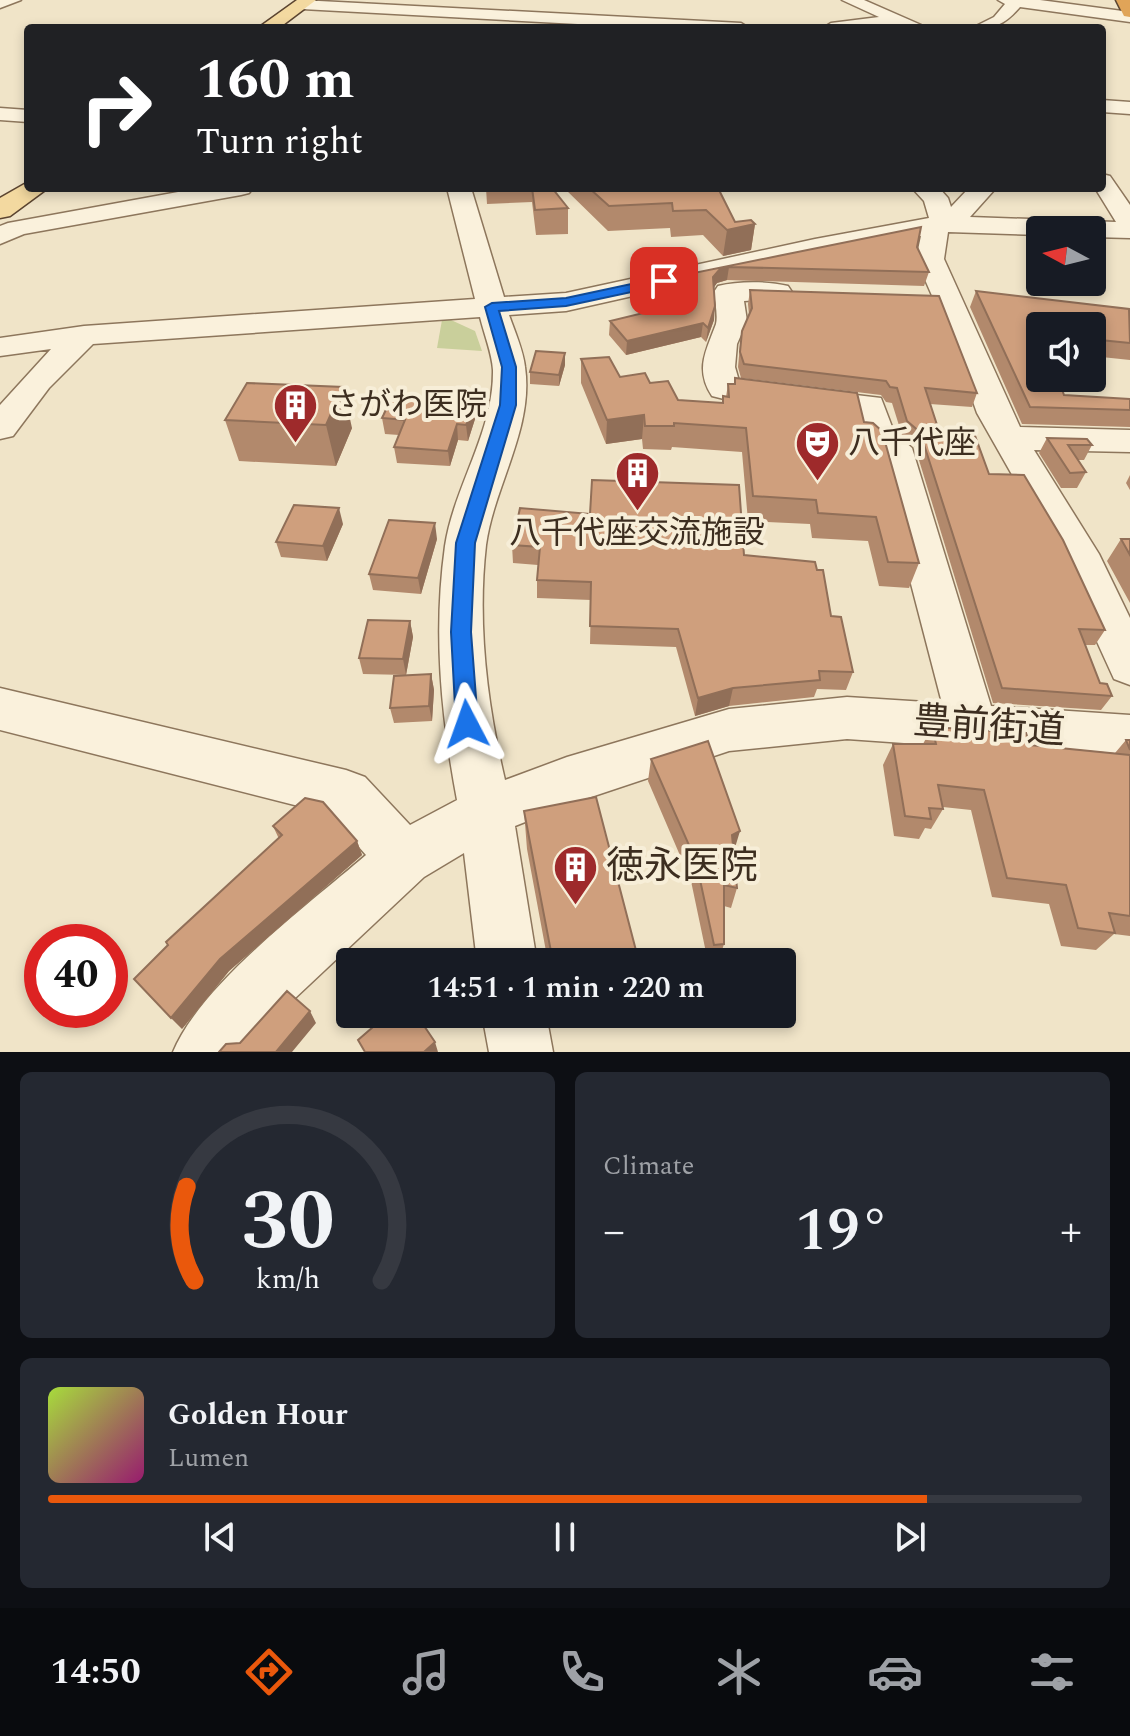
<!DOCTYPE html>
<html lang="en">
<head>
<meta charset="utf-8">
<style>
  body { margin:0; font-family:Spectral,"Noto Sans JP",serif; background:#242831; color:#f1f3f6; height:100vh; display:flex; flex-direction:column; font-size:30px; white-space:nowrap }
  * { box-sizing:border-box; margin:0 }
  p { font-size:26px; color:#9ea1a6 }
  .icon { flex:none; width:44px; height:44px; fill:none; stroke:currentColor; stroke-width:2; stroke-linecap:round; stroke-linejoin:round }
  .map { position:relative; height:1052px; overflow:hidden }
  .sheet { display:flex; flex-direction:column; gap:20px; padding:20px; background:#0d0f14; flex:1 }
  .sheet>* { flex:none }
  .top-card { position:absolute; left:24px; top:24px; width:1082px; height:168px; border-radius:8px; box-shadow:0 4px 12px #0003; background:#202124; color:#fff; overflow:hidden }
  .needle { width:52px; rotate:277deg }
  .controls { position:absolute; left:1026px; top:216px; display:grid; gap:16px }
  .controls a { display:grid; place-items:center; width:80px; height:80px; border-radius:8px; background:#171b24; box-shadow:0 4px 12px #0003; font-size:40px }
  .speed { position:absolute; left:24px; top:924px; display:flex; gap:16px; font-size:40px; font-weight:700; text-align:center }
  .speed>* { display:grid; place-content:center; width:104px; height:104px; border-radius:50%; background:#171b24; box-shadow:0 4px 12px #0003; line-height:1 }
  .speed .limit { border:12px solid #d22; background:#fff; color:#111 }
  .pin { position:absolute; display:grid; place-items:center; width:68px; height:68px; color:#fff; margin:-34px; border-radius:16px; box-shadow:0 4px 12px #0006 }
  .me { position:absolute; width:88px; margin:-44px; rotate:356deg; stroke-linejoin:round; filter:drop-shadow(0 0 6px #0008) }
  .turn { display:flex; align-items:center; gap:28px; height:168px; padding:0 40px; font-size:36px }
  .turn .icon { width:104px; height:104px; stroke-width:2.5 }
  .turn b { display:block; font-size:56px; line-height:68px }
  .big { font-size:60px; font-weight:600; line-height:1.1 }
  .sheet .widget { flex:1; display:flex; flex-direction:column; justify-content:center; gap:12px; min-width:0; padding:0 28px; border-radius:12px; background:#242831 }
  .sheet .dial { align-items:center; gap:0 }
  .dial svg { height:208px; overflow:visible; fill:none; stroke:#363941; stroke-width:7; stroke-linecap:round; text-anchor:middle }
  .dial text { fill:#f1f3f6; stroke:none }
  .song { display:flex; align-items:center; gap:24px }
  .cover { width:96px; height:96px; border-radius:12px; background:linear-gradient(135deg,hsl(80 70% 55%),hsl(320 70% 35%)) }
  .played { height:8px; border-radius:4px; background:linear-gradient(90deg,#ea580c 85%,#363941 85%) }
  .keys { display:flex; justify-content:space-around; direction:ltr }
  .heat { display:flex; justify-content:space-between; align-items:center; font-size:44px; direction:ltr }
  .sheet .tiles { flex:1; display:grid; gap:20px; grid-template-columns:1fr 1fr }
  .widget:last-child { grid-column:span 2 }
  .trip { position:absolute; left:336px; top:948px; width:460px; height:80px; border-radius:8px; background:#171b24; box-shadow:0 4px 12px #0003; font-weight:600; line-height:80px; text-align:center }
  .tabs { display:flex; height:128px; justify-content:space-around; align-items:center; background:#090b0e; color:#9ea1a6 }
  .tabs .icon { width:56px; height:56px }
  .tabs .selected { color:#ea580c }
  .tabs b { font-size:36px; color:#f1f3f6 }
  .map>svg:first-child { display:block }
</style>
</head>
<body>
<div class="map">
<svg width="1130" height="1052" viewBox="0 0 1130 1052">
  <rect width="100%" height="100%" fill="#f0e4c8"/>
  <path fill="#c9cf9b" d="M442,320h9l24,11 7,20 -45,-3z"/>
  <g fill="none" stroke-linecap="round" stroke-linejoin="round">
    <defs>
      <path id="minor" d="M0,0h21l-21,8z
        M300,0l441,23 8,5h-97l-350,-19 -8,-5z
        M842,0h22l64,28h-22l-9,-3 -74,3 8,-5 48,-6z
        M998,0h42l90,12v10l-110,-15c-16,18 -24,21 -48,21l22,-11 11,-13z
        M1102,100l28,2v12l-28,-2z
        M0,108l28,2v12l-28,-2z
        M1102,174l8,2 20,29v33l-38,-1v-7h-52v5l-92,-3 -4,27 76,168 110,3v22l-96,-2 65,104 31,64v67l-16,-6 -57,-125 -80,-141 -26,-74 -35,-80 5,-23 -106,19 -249,56 -57,4c6,17 14,35 16,52 9,61 -31,119 -39,178 -9,78 1,159 19,235l62,-23 162,-48 118,-12 95,6 -65,-250 -17,-16 -6,-23 -130,-15 -12,-3c-18,-27 -5,-47 4,-72 2,-9 -1,-22 -2,-32l4,-6c21,-5 49,-5 70,0l4,6 -4,6 -44,3 3,20 -10,23 -2,23 4,14 142,17 13,34 18,16 79,258 139,9v44l-283,-20 -118,12 -156,52 -58,23 22,136h-60l-13,-109 -40,24 -148,139 -29,36h-74c28,-68 135,-147 193,-197l-36,-41 -330,-84v-42l346,82 19,7 45,48 47,-25c-16,-85 -24,-168 -12,-254 9,-60 49,-114 48,-176 -1,-17 -9,-36 -13,-53l-387,27 -44,44 -36,48 -13,3v-34l51,-56 -51,7v-18l84,-12 391,-27 -28,-111h24l33,109 62,-4 249,-54 114,-21 -5,-17 -12,-13h27l9,10 3,9 18,-19h27l-26,29 146,5 -21,-34h7z
        M200,188h53l-4,5 -8,2 -217,39 -24,10v-18l8,-3z
        M482,1014h64l7,38h-64z"/>
      <path id="major" d="M297,0h19l-37,28h-21z
        M28,182v6h20l-38,28 -10,2v-20z"/>
      <path id="highway" d="M1116,0h14v17l-6,-1z"/>
    </defs>
    <use href="#minor" stroke="#8d765c" stroke-width="3"/>
    <use href="#major" stroke="#5b4430" stroke-width="3"/>
    <use href="#highway" stroke="#5b4430" stroke-width="3"/>
    <use href="#minor" fill="#faf1dc" fill-rule="evenodd"/>
    <use href="#major" fill="#f3d9a0" fill-rule="evenodd"/>
    <use href="#highway" fill="#e0a458" fill-rule="evenodd"/>
  </g>
  <path fill="#b2896c" d="M486,188h66l16,20v26l-32,1 -4,-33 -45,2z
    M564,188h154l17,34 20,2 -4,26 -28,6 -20,-21 -32,2 -1,-9 -62,3z
    M921,227l-4,20 12,25 -5,14 -197,-6 -10,3 -3,4v33l-8,22 -5,-5 -75,18 -17,-20 1,-14 71,-17 -13,-13 1,-13z
    M750,290l227,103 -5,14 -42,-3 9,27 50,43 116,156 -10,15h-10l15,38 12,13 -11,14 -108,-7 -78,-256 -13,-12 -10,-32 -6,-1 -5,-7 -140,-17 -3,-11 2,-22 2,-14 7,-16 -1,-11z
    M976,291l154,19v50l-38,-4v-30h-52v52l24,17 66,4v28l-108,-3 -52,-117z
    M581,359l39,18 30,6 28,17 44,3 1,-7 3,1 2,-13h6l1,-6 129,44 55,141 -10,25 -30,-2 -11,-45 -56,-3 -2,-14 -62,-3 -6,-69 -70,-5 -1,3 -28,-1 -1,-10 -36,5 -25,-61z
    M565,365l-6,21 -29,-2v-12z
    M247,383l105,45 -16,38 -97,-5 -14,-41z
    M474,404l1,15 -7,22 -10,-1 -8,26 -53,-3 -3,-16 5,-12 -14,-1 -3,-16z
    M1047,438l45,7 -8,15h-6l8,12 -9,16h-16l-22,-35z
    M1130,475v15l-4,-7z
    M343,524l-16,37 -46,-4 -5,-15z
    M437,539l-16,55 -48,-4 -4,-16z
    M1121,539h9v64l-23,-42z
    M512,545l232,10 73,15 14,46 22,56 -7,18 -29,-1 -3,8 -85,9 -34,10 -19,-69 -86,-3 1,-44 -54,-2v-18l1,-15 -25,-2z
    M410,621l3,16 -7,38 -43,-1 -4,-16z
    M431,674l3,16 -2,31 -38,2 -4,-15z
    M932,727l98,18 85,8 11,-13h4v196l-16,-2 -18,16 -35,-4 -12,-42 -57,-7 -21,-87 -28,-3v2l-12,20 -6,-1 -6,11 -25,-3 -11,-71 10,-21h30z
    M651,759l83,92 3,37 -6,20 -7,-2v38l-6,18h-10l-17,-81 -43,-100z
    M524,811l115,151h-91l-21,-113z
    M273,826l84,15 5,14 -133,116 -47,58 97,-190z"/>
  <path fill="#916f58" d="M755,224l-4,26 -28,6 4,-26z
    M729,267l-2,13 -10,3 -5,7 1,-13 6,-7z
    M715,306l-1,14 -8,22 2,-14z
    M703,323l-2,14 -75,18 1,-14z
    M565,353v12l-6,21v-11z
    M343,387l9,41 -16,38 -10,-41z
    M474,404l1,15 -7,22 -2,-16z
    M644,415l-2,24 -36,5 1,-24z
    M457,424l1,16 -8,26 -2,-15z
    M339,508l4,16 -16,37 -4,-15z
    M435,523l2,16 -16,55 -3,-16z
    M410,621l3,16 -7,38 -3,-16z
    M431,674l3,16 -2,31 -3,-15z
    M733,688l-4,18 -34,10 3,-18z
    M740,831l-6,20 -8,5 6,-21z
    M357,841l5,14 -133,116 -47,58 -11,-11 49,-59z
    M310,1011l6,12 -24,29h-16z
    M435,1042l3,10h-14z"/>
  <path fill="#cf9f7d" stroke="#916f58" stroke-width="2" d="M532,188h20l16,20 -33,2z
    M589,188h129l17,34 16,-2 4,4 -28,6 -21,-20 -33,1 -1,-8 -63,3z
    M921,227l-4,20 12,25 -200,-5 -10,3 -6,7 2,29 -7,22 -5,-5 -76,18 -17,-20 83,-20 -24,-23z
    M750,290l189,6 38,97 -52,-5 14,43 35,2 15,41 35,1 39,65 42,90 -26,-1 21,54 7,1 5,12 -110,-8 -82,-256 -13,-11 -10,-33 -7,-1 -4,-6 -142,-17 -4,-12 2,-21 10,-23z
    M976,291l153,18 1,34 -30,-3 -5,-11h-3v-3h-28l-27,-3 3,8v47h18l6,17 66,4v11l-100,-3z
    M536,351l29,2 -6,22 -29,-3z
    M609,357l11,20 25,-4 5,10 18,-2 10,19 45,3v-7l6,1 -1,-13h7v-6l122,15 7,29 9,1 9,8 37,132 -31,-1 -12,-45 -58,-4 -2,-13 -63,-4 -7,-68 -72,-5v3h-29l-1,-11 -37,5 -26,-61z
    M247,383l96,4 -17,38 -101,-5z
    M392,397l82,7 -8,21 -9,-1 -9,27 -54,-4 11,-27 -23,-2z
    M1047,438l40,1 5,6h-24l18,27 -16,1z
    M592,480l147,5 5,70 71,7 2,8h6l8,46 10,1 12,55 -34,-1 1,9 -87,8 -35,10 -20,-69 -88,-3 1,-44 -54,-2 3,-33 -28,-2 8,-37 70,6z
    M294,505l45,3 -16,38 -47,-4z
    M389,520l46,3 -17,55 -49,-4z
    M1121,539h9v16z
    M368,620l42,1 -7,38 -44,-1z
    M431,674l-2,32 -39,2 4,-32z
    M932,727l94,6 4,12 100,10v161l-21,-3 6,20 -37,-5 -12,-43 -59,-7 -23,-88 -46,-5 5,24 -14,-1 2,11 -26,-3 -12,-72h43z
    M1126,740h4v10z
    M708,741l32,90 -8,4 5,53 -13,-3v59l-10,1 -18,-84 -45,-102z
    M596,797l43,165h-86l-29,-151z
    M305,798l18,4 34,39 -137,118 -49,59 -37,-39 34,-34 -2,-3 116,-107 -9,-9z
    M287,991l23,20 -34,41h-57l7,-8 14,-1z
    M388,1014h28l19,28 -11,10h-59l-7,-12z"/>
  <path fill="#1a73e8" stroke="#114b97" stroke-width="2" d="M664,277l5,1v6l-103,22 -67,5 17,56v38l-41,138 -4,89 7,92 -3,7 -8,3 -8,-3 -3,-7 -5,-92 5,-89 44,-138 2,-38 -17,-60 7,-4 74,-5z"/>
  <defs>
    <symbol id="building-pin" viewBox="-11 -11 22 30"><path d="M0 17L-7.5 6A9.5 9.5 0 1 1 7.5 6Z" fill="#9e2a2b" stroke="#f7eed8"/><path d="M-4-6H4V6H1V3H-1V6H-4ZM-2.5-4.3h1.7v1.8h-1.7ZM.8-4.3h1.7v1.8H.8ZM-2.5-1h1.7V.8h-1.7ZM.8-1h1.7V.8H.8Z" fill="#fff"/></symbol>
    <symbol id="theatre-pin" viewBox="-11 -11 22 30"><path d="M0 17L-7.5 6A9.5 9.5 0 1 1 7.5 6Z" fill="#9e2a2b" stroke="#f7eed8"/><path d="M-5-5.5Q0-4 5-5.5V0Q5 5 0 6Q-5 5-5 0ZM-3.3-2.5H-1v1.5H-3.3ZM1-2.5H3.3v1.5H1ZM-2.8 1Q0 5.5 2.8 1Z" fill="#fff"/></symbol>
  </defs>
  <g fill-rule="evenodd">
    <use href="#building-pin" x="270" y="380" width="51" height="69"/>
    <use href="#theatre-pin" x="792" y="418" width="51" height="69"/>
    <use href="#building-pin" x="612" y="448" width="51" height="69"/>
    <use href="#building-pin" x="550" y="842" width="51" height="69"/>
  </g>
  <g text-anchor="middle" dominant-baseline="central" stroke-width="8" stroke-linejoin="round" paint-order="stroke">
    <g font-size="32" fill="#3d2e20" stroke="#f7eed8" text-anchor="start">
      <text x="327" y="405">さがわ医院</text>
      <text x="848" y="443">八千代座</text>
      <text x="637" y="533" text-anchor="middle">八千代座交流施設</text>
    </g>
    <g font-size="38" fill="#3d2e20" stroke="#f7eed8">
      <text transform="translate(989 727) rotate(4)">豊前街道</text>
    </g>
    <g font-size="38" fill="#3d2e20" stroke="#f7eed8" text-anchor="start">
      <text x="606" y="867">徳永医院</text>
    </g>
  </g>
</svg>
<div class="controls">
<a><svg class="needle" viewBox="-14 -14 28 28"><path d="M0-13l5 13h-10z" fill="#e53935"/><path d="M0 13l5-13h-10z" fill="#9ea1a6"/></svg></a>
<a><svg class="icon" aria-label="sound" viewBox="0 0 24 24"><path d="M4 9h4l5-4v14l-5-4H4zM17 9q2 3 0 6"/></svg></a>
</div>
<div class="speed"><div class="limit">40</div></div>
<div class="pin" style="left:664px;top:281px;background:#d93025"><svg class="icon" aria-label="arrive" viewBox="0 0 24 24"><path d="M6 21V4h12l-3 4 3 4H6"/></svg></div>
<svg class="me" style="left:467px;top:724px" viewBox="-20 -20 40 40"><path d="M0-17L14 15 0 8-14 15z" fill="#1a73e8" stroke="#fff" stroke-width="4"/></svg>
<div class="trip">14:51 · 1 min · 220 m</div>
<div class="top-card">
<div class="turn"><svg class="icon" aria-label="right" viewBox="0 0 24 24"><path d="M7 20v-9h11M14 6l5 5-5 5"/></svg><div><b>160 m</b>Turn right</div></div>
</div>
</div>
<section class="sheet">
<div class="tiles">
<div class="widget dial"><svg viewBox="0 0 100 80">
<path d="M14 69A42 42 0 1 1 86 69"/>
<path d="M14 69A42 42 0 0 1 11 33" stroke="#ea580c"/>
<text x="50" y="56" font-size="32" font-weight="700">30</text>
<text x="50" y="72" font-size="11">km/h</text>
</svg></div>
<div class="widget"><p>Climate</p>
<div class="heat"><a>−</a><b class="big">19°</b><a>+</a></div>
</div>
<div class="widget">
<div class="song"><i class="cover"></i><div><b>Golden Hour</b><p>Lumen</p></div></div>
<div class="played"></div>
<div class="keys"><svg class="icon" aria-label="previous" viewBox="0 0 24 24"><path d="M18 5L8 12l10 7zM5 5v14"/></svg><svg class="icon" aria-label="pause" viewBox="0 0 24 24"><path d="M8 5v14M16 5v14"/></svg><svg class="icon" aria-label="next" viewBox="0 0 24 24"><path d="M6 5l10 7-10 7zM19 5v14"/></svg></div>
</div>
</div>
</section>
<nav class="tabs">
<b>14:50</b>
<svg class="icon selected" aria-label="directions" viewBox="0 0 24 24"><path d="M12 3l9 9-9 9-9-9zM9 14v-3h6M13 9l2 2-2 2"/></svg>
<svg class="icon" aria-label="music" viewBox="0 0 24 24"><path d="M9 18V5l10-2v13"/><circle cx="6" cy="18" r="3"/><circle cx="16" cy="16" r="3"/></svg>
<svg class="icon" aria-label="phone" viewBox="0 0 24 24"><path d="M5 4h4l2 5-3 2q2 4 5 5l2-3 5 2v4C11 20 4 13 5 4z"/></svg>
<svg class="icon" aria-label="climate" viewBox="0 0 24 24"><path d="M12 3v18M4 7l16 10M4 17L20 7"/></svg>
<svg class="icon" aria-label="car" viewBox="0 0 24 24"><path d="M5 17H2v-5l4-1 3-4h7l3 4 3 1v5h-3M9 17h6M6 11h13"/><circle cx="7" cy="17" r="2"/><circle cx="17" cy="17" r="2"/></svg>
<svg class="icon" aria-label="filters" viewBox="0 0 24 24"><path d="M4 7h16M4 17h16"/><circle cx="9" cy="7" r="2"/><circle cx="15" cy="17" r="2"/></svg>
</nav>
</body>
</html>
